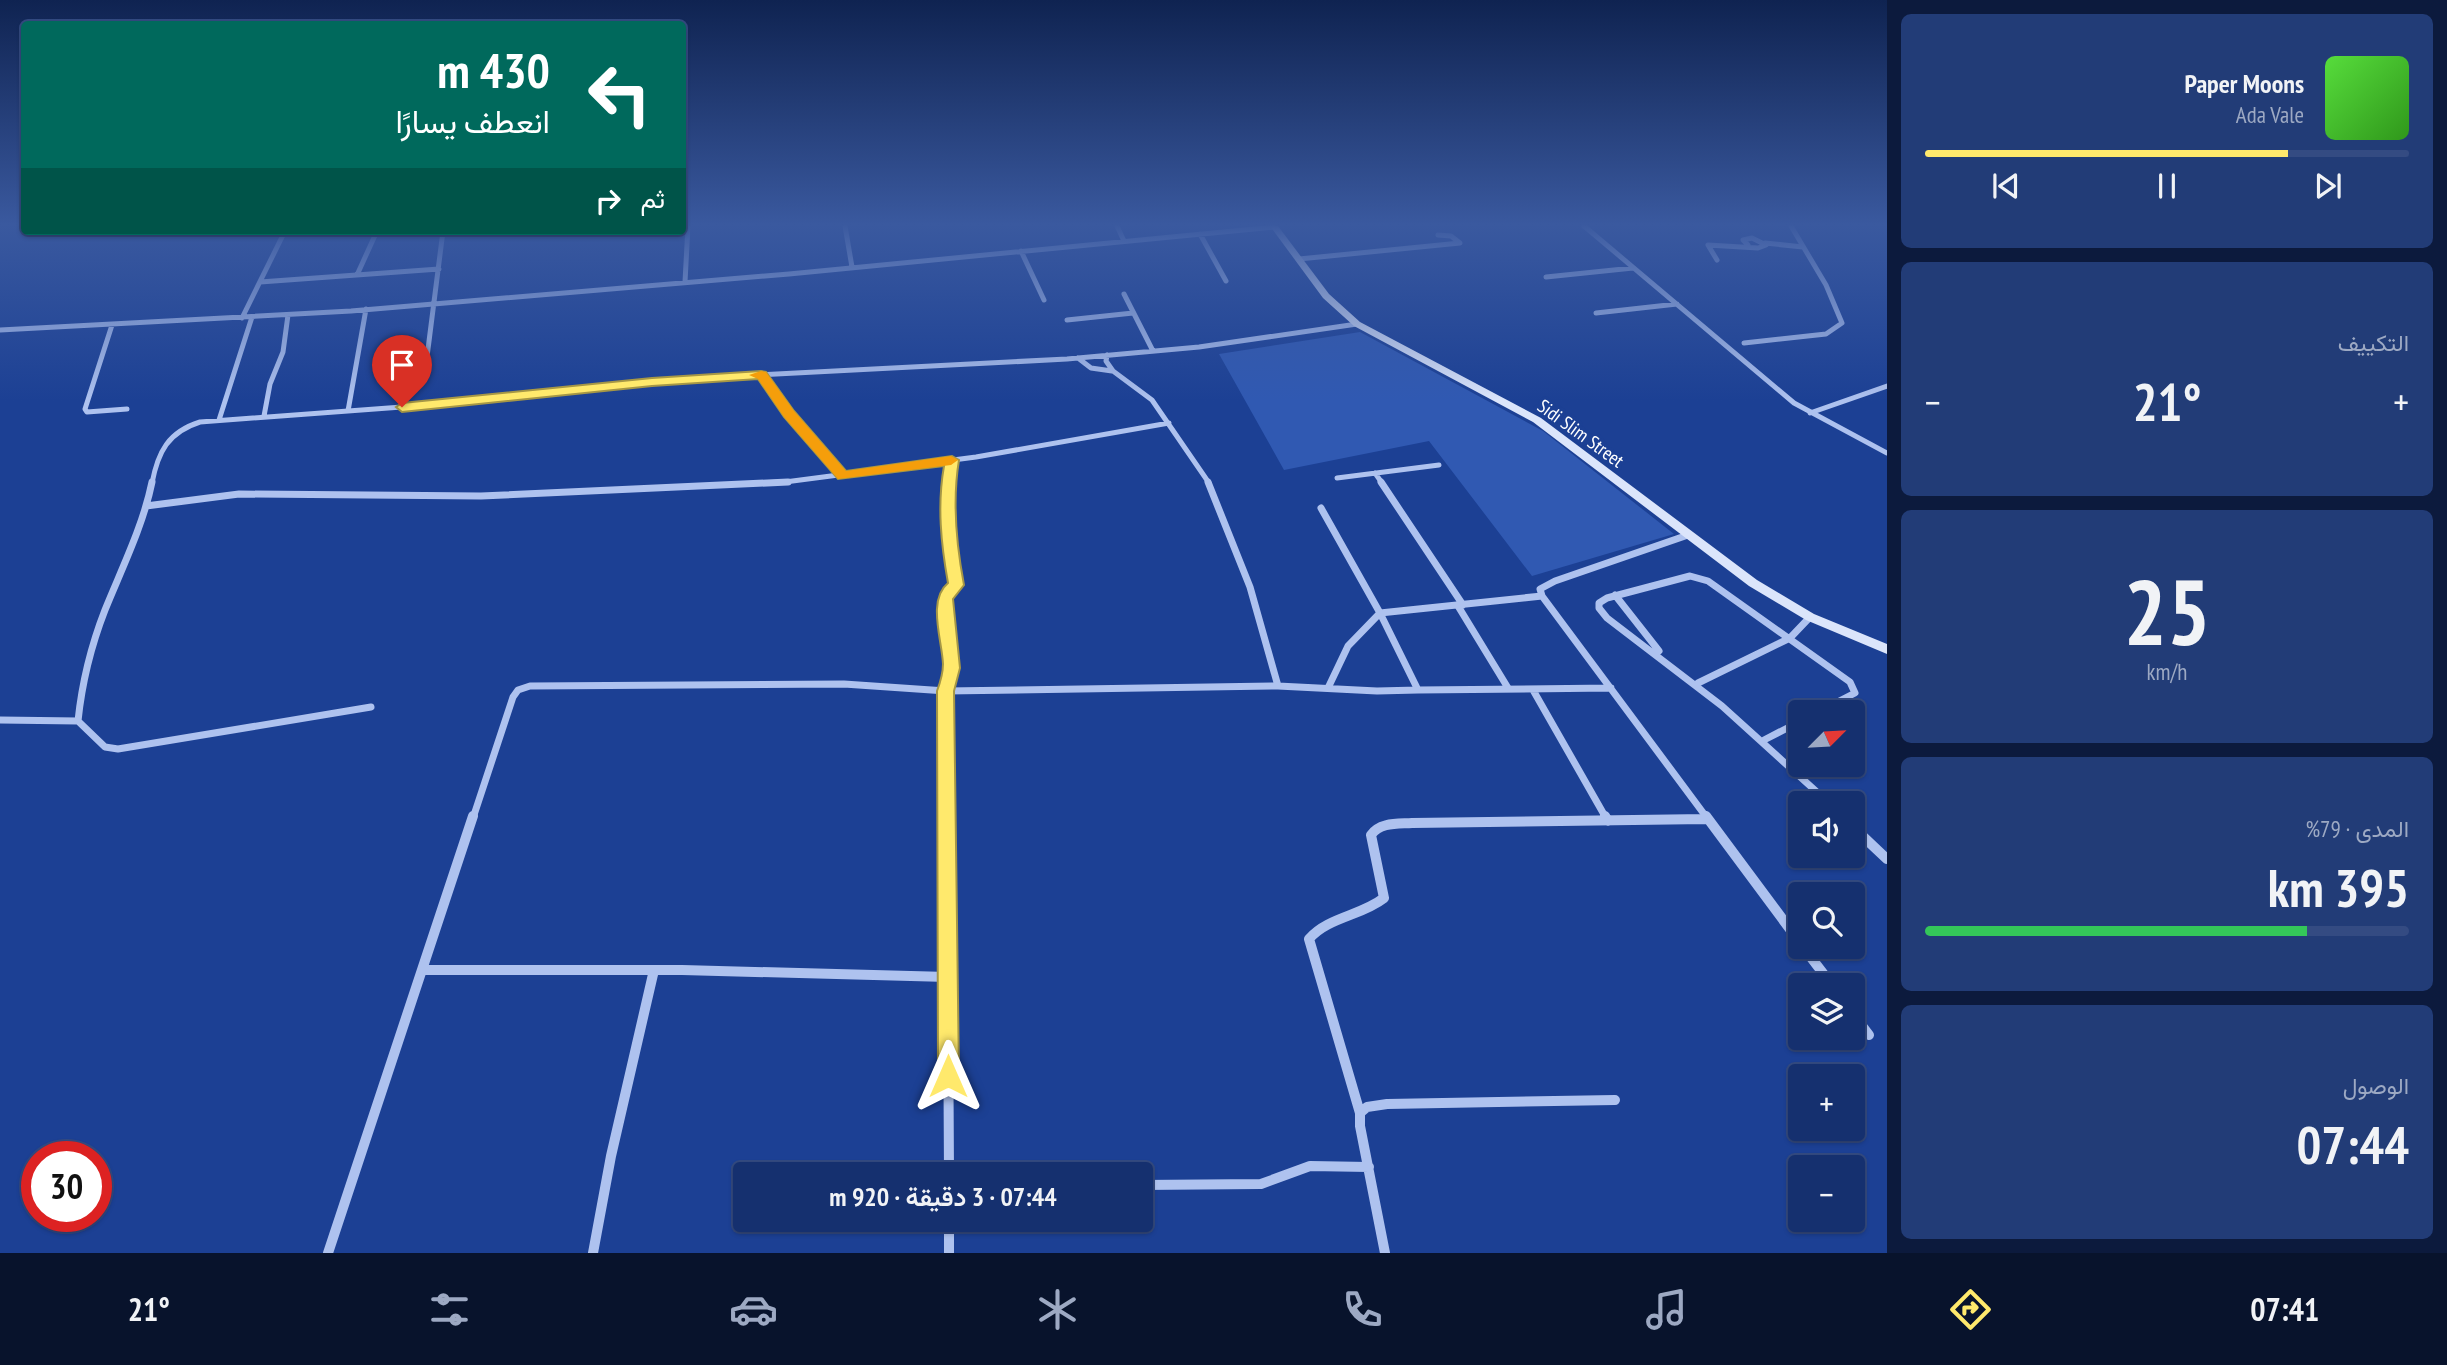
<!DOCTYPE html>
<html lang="ar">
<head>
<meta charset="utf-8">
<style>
  body { margin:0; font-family:"PT Sans Narrow",Vazirmatn,sans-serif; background:#223c77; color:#f1f3f6; direction:rtl; height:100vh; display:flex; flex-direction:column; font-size:26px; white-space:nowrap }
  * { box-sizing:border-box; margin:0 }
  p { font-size:23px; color:#9da9c3 }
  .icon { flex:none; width:38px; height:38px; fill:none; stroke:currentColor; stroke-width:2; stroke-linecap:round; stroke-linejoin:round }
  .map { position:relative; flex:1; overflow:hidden; direction:ltr }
  .sheet { display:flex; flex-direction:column; gap:14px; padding:14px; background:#0c1a3d; width:560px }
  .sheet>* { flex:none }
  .guide { position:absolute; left:21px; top:21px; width:665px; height:214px; border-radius:7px; box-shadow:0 2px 5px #0004,0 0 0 2px #344b82; direction:rtl; background:#00695c; color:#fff; overflow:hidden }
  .needle { width:46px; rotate:66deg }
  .buttons { position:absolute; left:1788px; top:700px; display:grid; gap:14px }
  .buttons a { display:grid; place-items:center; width:77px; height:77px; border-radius:7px; background:#15306f; box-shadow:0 2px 5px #0004,0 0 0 2px #344b82; font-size:35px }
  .speed { position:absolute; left:21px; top:1141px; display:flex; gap:14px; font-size:35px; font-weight:700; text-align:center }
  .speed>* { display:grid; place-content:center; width:91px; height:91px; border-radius:50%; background:#15306f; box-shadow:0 2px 5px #0004,0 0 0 2px #344b82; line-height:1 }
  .speed .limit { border:10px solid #d22; background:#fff; color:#111 }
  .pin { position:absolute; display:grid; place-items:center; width:60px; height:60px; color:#fff; margin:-72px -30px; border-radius:50% 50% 50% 0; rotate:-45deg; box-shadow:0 0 7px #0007 }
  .pin .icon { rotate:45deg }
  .me { position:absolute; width:77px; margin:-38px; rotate:0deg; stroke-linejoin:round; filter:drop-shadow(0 0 5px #0008) }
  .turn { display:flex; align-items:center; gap:24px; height:147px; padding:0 21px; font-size:32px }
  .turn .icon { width:91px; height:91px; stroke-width:2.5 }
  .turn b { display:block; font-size:49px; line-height:60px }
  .then { display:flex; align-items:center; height:66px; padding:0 21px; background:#0003; gap:14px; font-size:26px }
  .big { font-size:52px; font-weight:600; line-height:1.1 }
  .sheet .tile { flex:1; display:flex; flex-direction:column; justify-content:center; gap:10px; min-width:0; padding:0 24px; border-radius:10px; background:#223c77 }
  .sheet .dial { align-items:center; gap:0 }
  .dial b { font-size:91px; line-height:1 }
  .song { display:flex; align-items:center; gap:21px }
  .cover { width:84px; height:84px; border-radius:10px; background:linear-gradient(135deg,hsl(110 70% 55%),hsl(110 70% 35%)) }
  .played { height:7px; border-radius:4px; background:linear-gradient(90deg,#ffe96c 75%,#344b82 75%) }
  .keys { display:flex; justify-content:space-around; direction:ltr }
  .heat { display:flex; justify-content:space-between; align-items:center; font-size:38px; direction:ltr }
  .charge { height:10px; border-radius:5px; background:linear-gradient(90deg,#34c759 79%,#344b82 0) }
  .trip { position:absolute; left:733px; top:1162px; width:420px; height:70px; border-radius:7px; background:#15306f; box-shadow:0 2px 5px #0004,0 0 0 2px #344b82; font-weight:600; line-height:70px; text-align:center; direction:rtl }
  .menu { display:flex; height:112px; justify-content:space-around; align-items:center; background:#08132c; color:#9da9c3 }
  .menu .icon { width:49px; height:49px }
  .menu .current { color:#ffe96c }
  .menu b { font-size:32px; color:#f1f3f6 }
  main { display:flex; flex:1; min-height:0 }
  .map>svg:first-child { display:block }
</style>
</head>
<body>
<main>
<section class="sheet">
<div class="tile">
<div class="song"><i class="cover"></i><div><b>Paper Moons</b><p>Ada Vale</p></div></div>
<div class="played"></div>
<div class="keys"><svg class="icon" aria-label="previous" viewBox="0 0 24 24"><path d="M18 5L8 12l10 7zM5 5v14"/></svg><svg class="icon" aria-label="pause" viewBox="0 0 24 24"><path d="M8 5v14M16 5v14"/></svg><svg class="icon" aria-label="next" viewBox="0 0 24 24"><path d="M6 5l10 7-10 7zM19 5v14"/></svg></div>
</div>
<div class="tile"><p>التكييف</p>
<div class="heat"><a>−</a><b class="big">21°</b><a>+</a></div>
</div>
<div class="tile dial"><b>25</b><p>km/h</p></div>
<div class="tile"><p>المدى · 79%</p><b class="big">395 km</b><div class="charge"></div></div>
<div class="tile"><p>الوصول</p><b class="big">07:44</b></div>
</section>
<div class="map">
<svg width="1887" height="1253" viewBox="0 0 1887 1253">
  <rect width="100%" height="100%" fill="#1c4094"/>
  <path fill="#3059b2" d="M1360,332l183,99 131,103 -142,42 -103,-135 -145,29 -65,-116z"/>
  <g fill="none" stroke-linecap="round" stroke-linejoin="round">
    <path stroke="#aec2ef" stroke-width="5" d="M845,226l7,41
      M1117,226l7,15
      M1584,226l210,177 93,50
      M1200,234l26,47
      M1765,243l38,4
      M1021,251l23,49
      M1299,259l161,-16 -9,-7 -13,-1
      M1717,260l-9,-15 50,3 8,-3 -14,-7 -9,2 5,5
      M357,275l20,-44
      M1546,277l87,-9
      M260,282l179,-13
      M685,282l3,-56
      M1124,294l29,57
      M1596,313l81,-9
      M242,318l43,-87
      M1067,320l66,-7
      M112,325l-27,84 2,3 40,-3
      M0,330l351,-19 438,-37 485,-47
      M1744,343l82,-9 16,-11 -16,-38 -35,-59
      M1107,355l-1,6 7,10 39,29 57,83
      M427,357l16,-126
      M1078,358l13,10 21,3
      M761,375l28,39 54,62
      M348,411l18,-102
      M1810,413l77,-27
      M264,416l6,-32 13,-32 5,-37
      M219,420l33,-103
      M1375,473l7,10
      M1337,478l102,-13
      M152,483c6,-31 16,-51 48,-61l269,-20 229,-24 369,-19 132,-12 158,-23
      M756,483l29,-1 191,-25 193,-34
      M948,483l4,-23"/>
    <path stroke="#aec2ef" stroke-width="7" d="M948,482l2,24 -3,30 9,49 -9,7 -2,7 7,69 -6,23 332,-5 99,5 41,-1
      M1208,482l42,105 28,99
      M1381,482l82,123
      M146,506l93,-12 242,2 307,-14
      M1321,508l59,105 -32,33 -20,42
      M1688,535l-133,46 -15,8 2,7 165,222
      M1615,595l44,56
      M1542,596l-162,17 38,77 193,-2
      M1458,606l50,82
      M1698,683l92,-45 20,-21
      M1533,690l73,128
      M1818,712l37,-19 -5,-11 -142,-101 -18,-5 -83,22 -8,5v5l8,10 115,88 107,97
      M0,720l78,1c4,-39 13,-75 27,-111 17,-42 38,-84 47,-128
      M78,721l27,26 13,2 253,-42
      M1764,740l37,-19
      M473,818l40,-121 5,-7 12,-4 314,-2 102,7 1,127"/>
    <path stroke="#aec2ef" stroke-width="10" d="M947,816l2,358
      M1605,816l3,5
      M1706,816l95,128
      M1853,827l34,32
      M1803,947l29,38
      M422,970h260l266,7
      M1853,1014l16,21
      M1360,1113l-51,-174c19,-22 52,-23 75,-41l-13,-63c9,-13 27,-11 41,-12l294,-4
      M1141,1185l120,-1 49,-18 59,1
      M949,1220v33
      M328,1253l145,-437
      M593,1253l18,-97 43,-186
      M1385,1253l-25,-127v-13l7,-6 20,-3 228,-4"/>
    <path fill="#dbe5fb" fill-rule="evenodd" d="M1270,226h8l51,68 31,28 181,96 216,162 57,34 73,30v10l-81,-34 -57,-34 -216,-164 -179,-96 -31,-28z"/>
  </g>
  <linearGradient id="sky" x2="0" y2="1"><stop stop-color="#0f2351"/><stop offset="0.56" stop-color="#3a599f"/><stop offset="1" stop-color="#3a599f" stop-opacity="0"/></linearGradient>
  <rect width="1887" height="401" fill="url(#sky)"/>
  <path fill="#ffe96c" stroke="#a69746" stroke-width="2" d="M761,371l5,1 28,39 52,60 106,-15 7,4c-7,42 -3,83 5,125l-11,14 7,69 -6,23 5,385 -3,7 -8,4 -7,-4 -3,-7 -1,-385c3,-8 6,-18 6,-27 -1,-24 -16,-64 5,-81 -7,-39 -11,-78 -4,-117l-106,13 -54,-62 -26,-38 -106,7 -250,26 -6,-5 6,-4 250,-25z"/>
  <path fill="#f59e0b" d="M761,371l5,1 28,39 52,60 105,-15 7,4 -7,5 -113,14 -54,-62 -26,-38 -9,-4z"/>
  <g text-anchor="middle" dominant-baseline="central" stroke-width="7" stroke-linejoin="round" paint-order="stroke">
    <g font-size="19" fill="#fff" stroke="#1c4094">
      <text transform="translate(1581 433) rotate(36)">Sidi Slim Street</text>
    </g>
  </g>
</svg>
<div class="buttons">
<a><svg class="needle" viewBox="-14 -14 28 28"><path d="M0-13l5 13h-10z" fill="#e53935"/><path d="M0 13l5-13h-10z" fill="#9da9c3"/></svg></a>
<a><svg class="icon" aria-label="sound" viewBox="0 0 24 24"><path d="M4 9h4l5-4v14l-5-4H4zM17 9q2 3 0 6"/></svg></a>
<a><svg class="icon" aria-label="search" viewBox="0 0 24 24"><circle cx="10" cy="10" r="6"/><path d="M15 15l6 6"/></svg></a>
<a><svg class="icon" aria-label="layers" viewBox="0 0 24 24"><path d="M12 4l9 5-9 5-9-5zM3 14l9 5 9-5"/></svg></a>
<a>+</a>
<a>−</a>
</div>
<div class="speed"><div class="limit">30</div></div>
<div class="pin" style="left:402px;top:407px;background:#d93025"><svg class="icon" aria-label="arrive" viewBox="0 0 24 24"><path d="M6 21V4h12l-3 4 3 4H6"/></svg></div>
<svg class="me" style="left:948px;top:1076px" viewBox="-20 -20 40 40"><path d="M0-17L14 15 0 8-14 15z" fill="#ffe96c" stroke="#fff" stroke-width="4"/></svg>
<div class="trip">07:44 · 3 دقيقة · 920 m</div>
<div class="guide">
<div class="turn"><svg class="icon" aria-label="left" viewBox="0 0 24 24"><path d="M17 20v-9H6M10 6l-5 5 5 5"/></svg><div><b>430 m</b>انعطف يسارًا</div></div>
<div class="then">ثم<svg class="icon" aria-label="right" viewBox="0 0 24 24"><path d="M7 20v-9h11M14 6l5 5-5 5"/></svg></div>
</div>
</div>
</main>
<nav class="menu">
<b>07:41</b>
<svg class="icon current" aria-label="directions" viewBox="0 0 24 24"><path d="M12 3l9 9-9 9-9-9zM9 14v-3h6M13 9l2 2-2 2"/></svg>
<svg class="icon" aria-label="music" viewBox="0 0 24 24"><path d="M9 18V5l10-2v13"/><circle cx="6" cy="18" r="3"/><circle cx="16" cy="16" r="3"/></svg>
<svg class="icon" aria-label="phone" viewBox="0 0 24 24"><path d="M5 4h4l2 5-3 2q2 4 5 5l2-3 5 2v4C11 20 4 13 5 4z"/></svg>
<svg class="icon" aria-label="climate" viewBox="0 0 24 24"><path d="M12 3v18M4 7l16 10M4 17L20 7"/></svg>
<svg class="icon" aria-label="car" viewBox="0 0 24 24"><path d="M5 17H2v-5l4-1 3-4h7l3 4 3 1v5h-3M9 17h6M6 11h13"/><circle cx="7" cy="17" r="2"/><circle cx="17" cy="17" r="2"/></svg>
<svg class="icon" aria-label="filters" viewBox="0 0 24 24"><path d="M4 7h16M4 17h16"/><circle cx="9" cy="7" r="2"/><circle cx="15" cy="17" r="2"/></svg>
<b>21°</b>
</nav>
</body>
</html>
